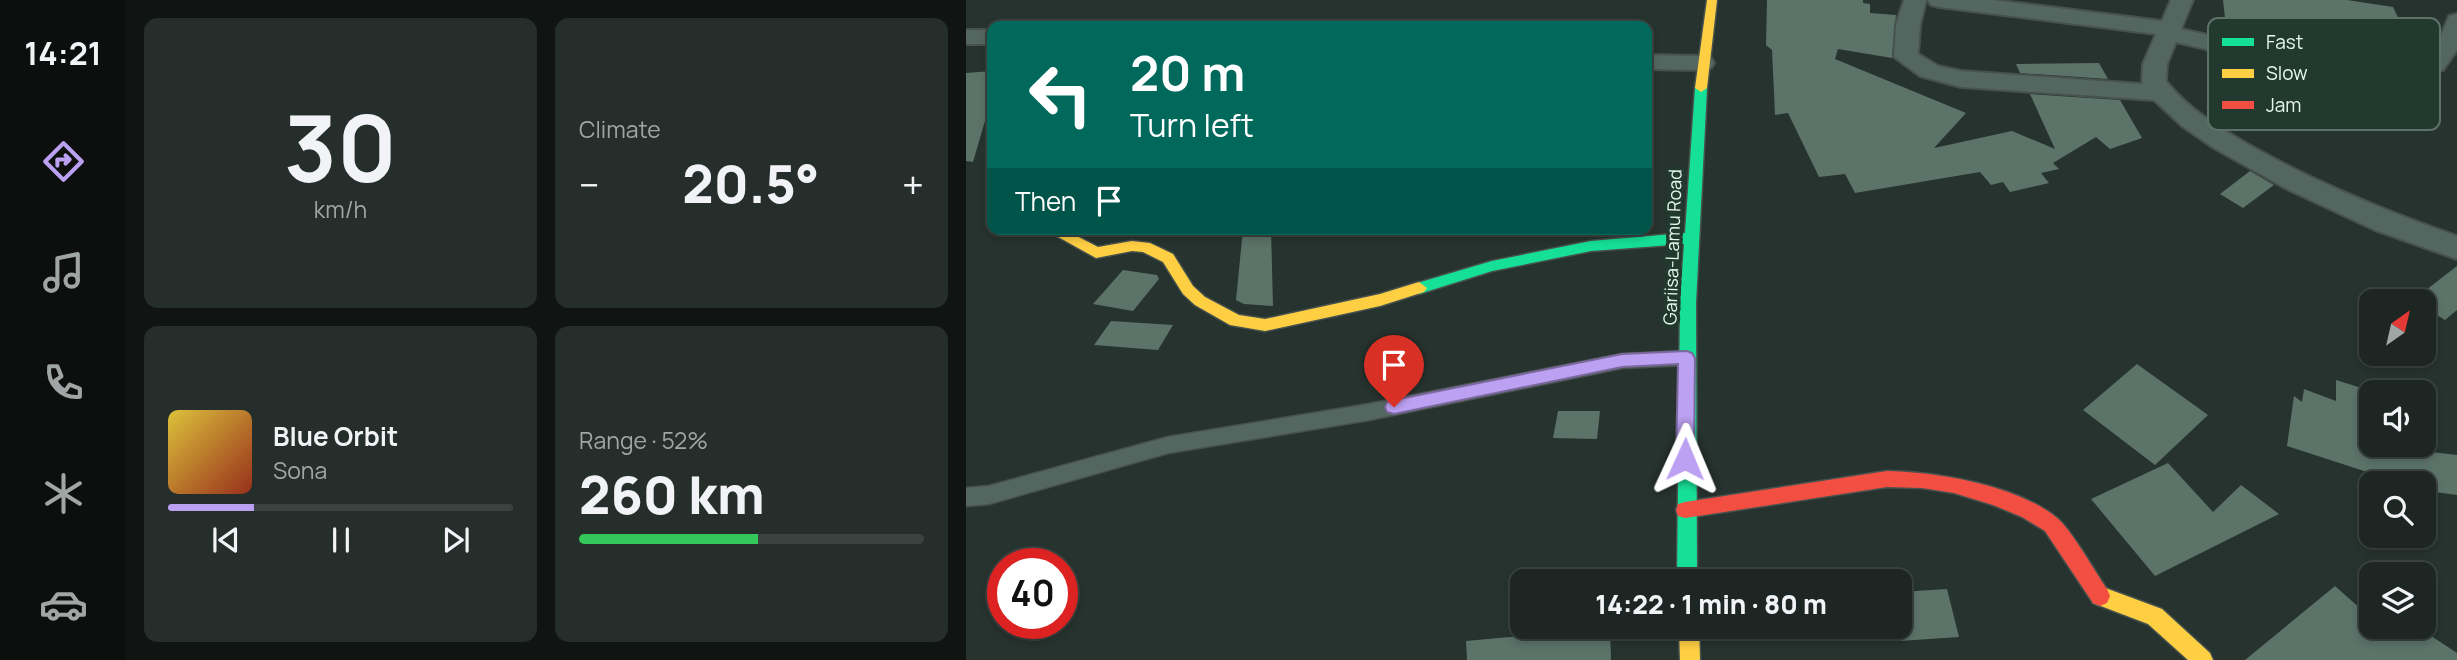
<!DOCTYPE html>
<html lang="en">
<head>
<meta charset="utf-8">
<style>
  body { margin:0; font-family:Manrope,sans-serif; background:#252e2a; color:#f1f3f6; height:100vh; display:flex; flex-direction:column; font-size:26px; white-space:nowrap }
  * { box-sizing:border-box; margin:0 }
  p { font-size:23px; color:#a0a5a5 }
  .icon { flex:none; width:38px; height:38px; fill:none; stroke:currentColor; stroke-width:2; stroke-linecap:round; stroke-linejoin:round }
  .map { position:relative; flex:1; overflow:hidden }
  .panel { display:flex; flex-direction:column; gap:18px; padding:18px; background:#101513; width:840px }
  .panel>* { flex:none }
  .guide { position:absolute; left:21px; top:21px; width:665px; height:214px; border-radius:14px; box-shadow:0 4px 10px #0003,0 0 0 2px #3b4340; background:#00695c; color:#fff; overflow:hidden }
  .needle { width:46px; rotate:34deg }
  .tools { position:absolute; left:1393px; top:289px; display:grid; gap:14px }
  .tools a { display:grid; place-items:center; width:77px; height:77px; border-radius:14px; background:#1d2622; box-shadow:0 4px 10px #0003,0 0 0 2px #3b4340; font-size:35px }
  .speed { position:absolute; left:21px; top:548px; display:flex; gap:14px; font-size:35px; font-weight:700; text-align:center }
  .speed>* { display:grid; place-content:center; width:91px; height:91px; border-radius:50%; background:#1d2622; box-shadow:0 4px 10px #0003,0 0 0 2px #3b4340; line-height:1 }
  .speed .limit { border:10px solid #d22; background:#fff; color:#111 }
  .pin { position:absolute; display:grid; place-items:center; width:60px; height:60px; color:#fff; margin:-72px -30px; border-radius:50% 50% 50% 0; rotate:-45deg; box-shadow:0 0 7px #0007 }
  .pin .icon { rotate:45deg }
  .me { position:absolute; width:77px; margin:-38px; rotate:1deg; stroke-linejoin:round; filter:drop-shadow(0 0 5px #0008) }
  .turn { display:flex; align-items:center; gap:24px; height:147px; padding:0 28px; font-size:32px }
  .turn .icon { width:91px; height:91px; stroke-width:2.5 }
  .turn b { display:block; font-size:49px; line-height:60px }
  .then { display:flex; align-items:center; height:66px; padding:0 28px; background:#0003; gap:14px; font-size:26px }
  .big { font-size:52px; font-weight:800; line-height:1.1 }
  .panel .widget { flex:1; display:flex; flex-direction:column; justify-content:center; gap:10px; min-width:0; padding:0 24px; border-radius:14px; background:#252e2a }
  .panel .dial { align-items:center; gap:0 }
  .dial b { font-size:91px; line-height:1 }
  .song { display:flex; align-items:center; gap:21px }
  .cover { width:84px; height:84px; border-radius:10px; background:linear-gradient(135deg,hsl(50 70% 55%),hsl(10 70% 35%)) }
  .played { height:7px; border-radius:4px; background:linear-gradient(90deg,#bca0f2 25%,#3b4340 25%) }
  .keys { display:flex; justify-content:space-around; direction:ltr }
  .heat { display:flex; justify-content:space-between; align-items:center; font-size:38px; direction:ltr }
  .charge { height:10px; border-radius:5px; background:linear-gradient(90deg,#34c759 52%,#3b4340 0) }
  .panel .tiles { flex:1; display:grid; gap:18px; grid-template-columns:repeat(2,1fr) }
  .trip { position:absolute; left:544px; top:569px; width:402px; height:70px; border-radius:14px; background:#1d2622; box-shadow:0 4px 10px #0003,0 0 0 2px #3b4340; font-weight:800; line-height:70px; text-align:center }
  main { display:flex; flex:1; min-height:0 }
  .tab-bar { display:flex; flex-direction:column; width:126px; justify-content:space-around; align-items:center; background:#0c0f0e; color:#a0a5a5 }
  .tab-bar .icon { width:49px; height:49px }
  .tab-bar .on { color:#bca0f2 }
  .tab-bar b { font-size:32px; color:#f1f3f6 }
  .map>svg:first-child { display:block }
</style>
</head>
<body>
<main>
<nav class="tab-bar">
<b>14:21</b>
<svg class="icon on" aria-label="directions" viewBox="0 0 24 24"><path d="M12 3l9 9-9 9-9-9zM9 14v-3h6M13 9l2 2-2 2"/></svg>
<svg class="icon" aria-label="music" viewBox="0 0 24 24"><path d="M9 18V5l10-2v13"/><circle cx="6" cy="18" r="3"/><circle cx="16" cy="16" r="3"/></svg>
<svg class="icon" aria-label="phone" viewBox="0 0 24 24"><path d="M5 4h4l2 5-3 2q2 4 5 5l2-3 5 2v4C11 20 4 13 5 4z"/></svg>
<svg class="icon" aria-label="climate" viewBox="0 0 24 24"><path d="M12 3v18M4 7l16 10M4 17L20 7"/></svg>
<svg class="icon" aria-label="car" viewBox="0 0 24 24"><path d="M5 17H2v-5l4-1 3-4h7l3 4 3 1v5h-3M9 17h6M6 11h13"/><circle cx="7" cy="17" r="2"/><circle cx="17" cy="17" r="2"/></svg>
</nav>
<section class="panel">
<div class="tiles">
<div class="widget dial"><b>30</b><p>km/h</p></div>
<div class="widget"><p>Climate</p>
<div class="heat"><a>−</a><b class="big">20.5°</b><a>+</a></div>
</div>
<div class="widget">
<div class="song"><i class="cover"></i><div><b>Blue Orbit</b><p>Sona</p></div></div>
<div class="played"></div>
<div class="keys"><svg class="icon" aria-label="previous" viewBox="0 0 24 24"><path d="M18 5L8 12l10 7zM5 5v14"/></svg><svg class="icon" aria-label="pause" viewBox="0 0 24 24"><path d="M8 5v14M16 5v14"/></svg><svg class="icon" aria-label="next" viewBox="0 0 24 24"><path d="M6 5l10 7-10 7zM19 5v14"/></svg></div>
</div>
<div class="widget"><p>Range · 52%</p><b class="big">260 km</b><div class="charge"></div></div>
</div>
</section>
<div class="map">
<svg width="1491" height="660" viewBox="0 0 1491 660">
  <rect width="100%" height="100%" fill="#27332e"/>
  <path fill="#5c736a" d="M801,0h96v3l7,1v9l26,2 -4,43 -54,-9 -3,10 131,54 -32,35 78,-17 43,18 -25,-55 90,6 22,38 -32,11 -14,-12 -43,26 6,6 -18,4 8,10 -39,9 -7,-10 -12,3 -11,-13 -125,21 -10,-19 -26,3 -31,-64 -13,2 -3,-65 -6,-5z
    M1257,0h124l46,7 12,25 -7,9 7,18 -80,-6 -98,-17z
    M1133,63l9,16 -88,-6 -4,-9z
    M26,71v26l-19,65 -7,-1v-88z
    M1284,171l24,14 -31,23 -23,-14z
    M277,229h28l2,77 -29,-2 -8,-4z
    M1491,266v44l-12,10 -21,-13v-6l-11,-1z
    M157,270l34,5 2,4 -26,32 -40,-7z
    M145,321l62,4 -15,25 -64,-5z
    M1171,364l71,51 -53,50 -72,-55z
    M1370,380l32,10 3,55 86,10v40l-30,-4 -3,-8h-23l-114,-37 7,-50 8,6 2,-13 32,12z
    M592,411h42l-3,28 -44,-1z
    M1202,463l45,49 28,-27 38,29 -124,62 -64,-77z
    M644,569v12h-54v-9z
    M1369,586l36,32v8h45l41,27v7h-212z
    M981,589l12,48 -59,4v-49z
    M588,626h56l1,34h-144l-1,-19 88,-8z"/>
  <g fill="none" stroke-linecap="round" stroke-linejoin="round">
    <defs>
      <path id="lane" d="M721,351l6,2 3,5 -3,5 -6,2 -65,3 -253,52 -201,33 -179,51 -23,2v-18l23,-2 179,-49 201,-33 253,-50z"/>
      <path id="street" d="M938,0h22l-6,25 -2,29 20,12 23,5 181,13 1,-20 13,-30 -217,-27 -8,-2 -3,-5h65l169,21 9,-21h22l-12,29c55,13 109,23 165,29 27,3 52,6 80,1l13,-18 10,-25 8,-2v36l-14,20 -42,8 -88,-9 -78,-13 -59,-14 -9,22 -1,17c22,28 54,47 85,65 66,37 134,65 206,90v23l-82,-29 -90,-42 -71,-40 -32,-22 -28,-26 -193,-13 -41,-11 -26,-19 2,-32z
        M0,30h26v14h-26z
        M681,55l55,1 9,2 3,5 -3,5 -9,2 -55,-1z"/>
      <path id="fast" d="M735,84l6,4 -11,215 1,278h-20l3,-278 4,-59 -93,7 -99,20 -73,23 -8,-6 3,-4 78,-23 99,-20 94,-8 10,-145z"/>
      <path id="slow" d="M741,0h10l-10,88 -6,4 -6,-4z
        M78,229h19l35,18 34,-6 18,2 23,11 20,32 12,11 34,18 26,4 115,-25 39,-12 8,6 -3,4 -44,14 -115,25 -35,-6 -35,-20 -12,-11 -20,-32 -20,-10 -11,-1 -36,7z
        M1134,586l62,23 48,44 3,7h-25l-40,-36 -55,-21 -3,-7 3,-7z
        M713,626h20l1,34h-20z"/>
      <path id="jam" d="M921,471c50,1 130,14 170,47 14,11 38,54 50,71l3,7 -3,7 -7,3 -7,-3 -48,-72 -23,-14 -29,-12 -39,-12 -32,-5 -35,-1 -202,31 -7,-2 -2,-6 2,-6 7,-2z"/>
    </defs>
    <use href="#lane" stroke="#47514d" stroke-width="3"/>
    <use href="#street" stroke="#47514d" stroke-width="4"/>
    <use href="#fast" stroke="#47514d" stroke-width="3"/>
    <use href="#slow" stroke="#47514d" stroke-width="3"/>
    <use href="#jam" stroke="#47514d" stroke-width="3"/>
    <use href="#lane" fill="#53665f" fill-rule="evenodd"/>
    <use href="#street" fill="#53665f" fill-rule="evenodd"/>
    <use href="#fast" fill="#16e098" fill-rule="evenodd"/>
    <use href="#slow" fill="#ffcf43" fill-rule="evenodd"/>
    <use href="#jam" fill="#f24e42" fill-rule="evenodd"/>
  </g>
  <path fill="#bca0f2" stroke="#7a689d" stroke-width="2" d="M721,351l5,2 3,5 -1,101 -2,6 -7,2 -6,-2 -3,-6 2,-95 -56,3 -228,47 -7,-2 -2,-5 2,-5 7,-2 228,-46z"/>
  <g text-anchor="middle" dominant-baseline="central" stroke-width="7" stroke-linejoin="round" paint-order="stroke">
    <g font-size="18" fill="#e7f6ef" stroke="#21392f">
      <text transform="translate(706 247) rotate(-88)">Gariisa-Lamu Road</text>
    </g>
  </g>
  <rect x="1242" y="18" width="232" height="112" rx="10" fill="#21392f" stroke="#5c7269" stroke-width="2"/>
  <rect x="1256" y="38" width="32" height="8" fill="#16e098"/>
  <rect x="1256" y="69" width="32" height="9" fill="#ffcf43"/>
  <rect x="1256" y="101" width="32" height="8" fill="#f24e42"/>
  <g font-size="19" fill="#e7f6ef">
    <text x="1300" y="49">Fast</text>
    <text x="1300" y="80">Slow</text>
    <text x="1300" y="112">Jam</text>
  </g>
</svg>
<div class="tools">
<a><svg class="needle" viewBox="-14 -14 28 28"><path d="M0-13l5 13h-10z" fill="#e53935"/><path d="M0 13l5-13h-10z" fill="#a0a5a5"/></svg></a>
<a><svg class="icon" aria-label="sound" viewBox="0 0 24 24"><path d="M4 9h4l5-4v14l-5-4H4zM17 9q2 3 0 6"/></svg></a>
<a><svg class="icon" aria-label="search" viewBox="0 0 24 24"><circle cx="10" cy="10" r="6"/><path d="M15 15l6 6"/></svg></a>
<a><svg class="icon" aria-label="layers" viewBox="0 0 24 24"><path d="M12 4l9 5-9 5-9-5zM3 14l9 5 9-5"/></svg></a>
</div>
<div class="speed"><div class="limit">40</div></div>
<div class="pin" style="left:428px;top:407px;background:#d93025"><svg class="icon" aria-label="arrive" viewBox="0 0 24 24"><path d="M6 21V4h12l-3 4 3 4H6"/></svg></div>
<svg class="me" style="left:719px;top:459px" viewBox="-20 -20 40 40"><path d="M0-17L14 15 0 8-14 15z" fill="#bca0f2" stroke="#fff" stroke-width="4"/></svg>
<div class="trip">14:22 · 1 min · 80 m</div>
<div class="guide">
<div class="turn"><svg class="icon" aria-label="left" viewBox="0 0 24 24"><path d="M17 20v-9H6M10 6l-5 5 5 5"/></svg><div><b>20 m</b>Turn left</div></div>
<div class="then">Then<svg class="icon" aria-label="arrive" viewBox="0 0 24 24"><path d="M6 21V4h12l-3 4 3 4H6"/></svg></div>
</div>
</div>
</main>
</body>
</html>
